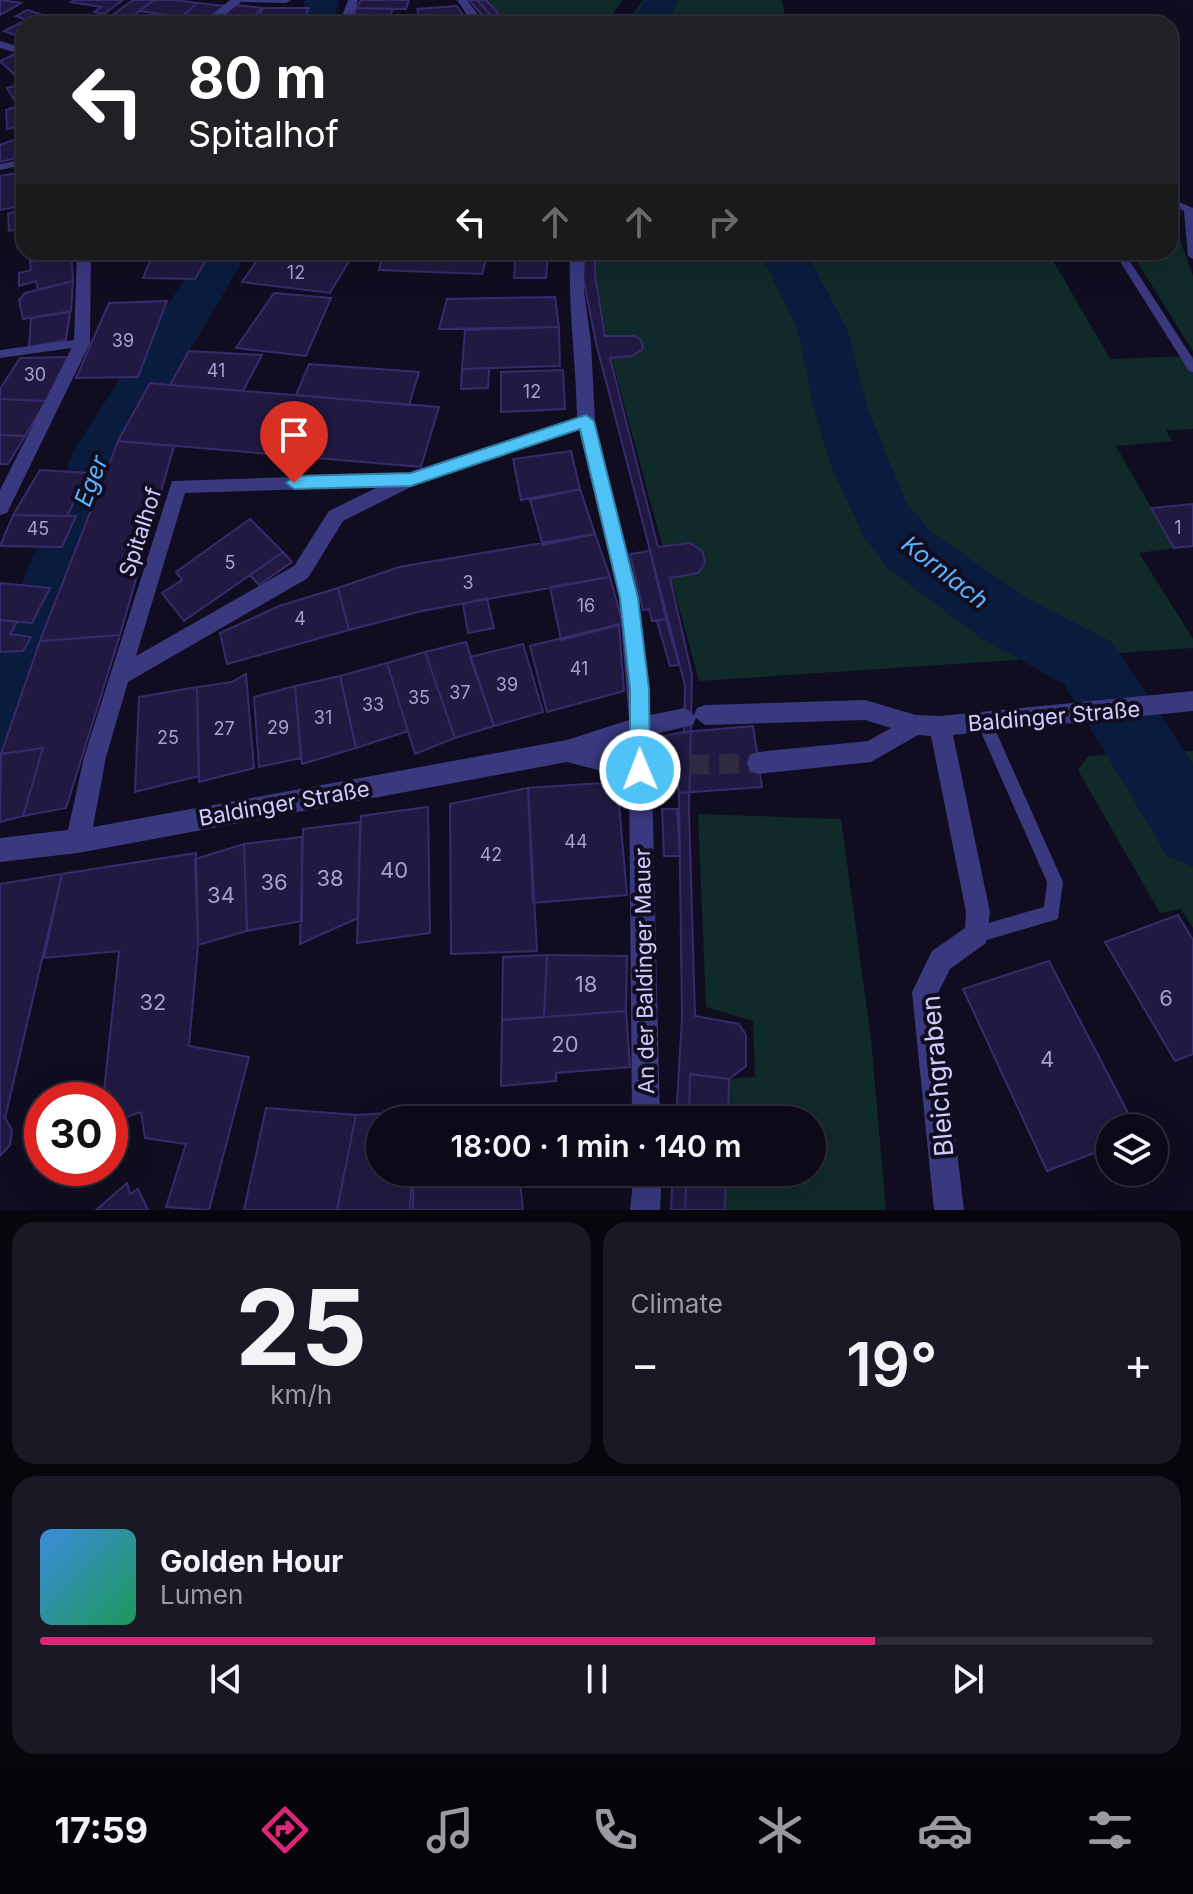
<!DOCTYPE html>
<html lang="en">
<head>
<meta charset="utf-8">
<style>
  body { margin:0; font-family:Inter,sans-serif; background:#1a1825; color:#f1f3f6; height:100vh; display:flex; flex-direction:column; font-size:30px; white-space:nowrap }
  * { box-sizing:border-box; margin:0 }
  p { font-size:26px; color:#9a9aa2 }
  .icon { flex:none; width:44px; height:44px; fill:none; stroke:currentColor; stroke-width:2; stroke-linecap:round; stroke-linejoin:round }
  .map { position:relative; height:1210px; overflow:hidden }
  .drawer { display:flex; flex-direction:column; gap:12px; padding:12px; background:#07060d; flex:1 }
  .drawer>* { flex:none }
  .banner { position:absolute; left:16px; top:16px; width:1162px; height:244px; border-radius:24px; box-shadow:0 8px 32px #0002,0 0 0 2px #2c2b37; background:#202124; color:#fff; overflow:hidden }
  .buttons { position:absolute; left:1096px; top:1114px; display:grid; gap:16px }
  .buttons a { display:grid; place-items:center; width:72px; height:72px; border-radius:50%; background:#0c0a18; box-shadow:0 8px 32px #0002,0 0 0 2px #2c2b37; font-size:40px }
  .speed { position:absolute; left:24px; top:1082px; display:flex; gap:16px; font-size:40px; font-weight:700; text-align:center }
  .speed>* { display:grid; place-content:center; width:104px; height:104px; border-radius:50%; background:#0c0a18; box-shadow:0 8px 32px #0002,0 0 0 2px #2c2b37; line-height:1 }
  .speed .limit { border:12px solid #d22; background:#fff; color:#111 }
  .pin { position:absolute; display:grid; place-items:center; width:68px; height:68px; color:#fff; margin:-82px -34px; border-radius:50% 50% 50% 0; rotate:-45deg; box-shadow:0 0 8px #0007 }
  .pin .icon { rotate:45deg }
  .me { position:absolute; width:88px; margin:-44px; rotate:359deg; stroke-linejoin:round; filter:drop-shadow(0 0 6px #0008) }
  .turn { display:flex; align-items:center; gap:28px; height:168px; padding:0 40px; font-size:36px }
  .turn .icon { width:104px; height:104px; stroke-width:2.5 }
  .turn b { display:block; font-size:56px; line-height:68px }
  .lanes { display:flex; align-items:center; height:76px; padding:0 40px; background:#0003; justify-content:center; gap:40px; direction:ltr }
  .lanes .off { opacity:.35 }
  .big { font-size:60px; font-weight:600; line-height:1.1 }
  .drawer .widget { flex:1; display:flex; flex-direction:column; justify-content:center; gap:12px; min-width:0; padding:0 28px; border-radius:24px; background:#1a1825 }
  .drawer .dial { align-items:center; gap:0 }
  .dial b { font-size:104px; line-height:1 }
  .song { display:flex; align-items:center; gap:24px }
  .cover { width:96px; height:96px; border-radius:12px; background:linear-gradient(135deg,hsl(210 70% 55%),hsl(150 70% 35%)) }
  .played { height:8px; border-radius:4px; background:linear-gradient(90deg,#db2777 75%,#2c2b37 75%) }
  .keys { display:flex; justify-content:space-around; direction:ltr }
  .heat { display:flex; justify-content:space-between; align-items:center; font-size:44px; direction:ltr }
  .drawer .tiles { flex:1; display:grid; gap:12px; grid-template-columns:1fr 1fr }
  .widget:last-child { grid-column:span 2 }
  .trip { position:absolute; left:366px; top:1106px; width:460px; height:80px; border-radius:40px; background:#0c0a18; box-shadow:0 8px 32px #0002,0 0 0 2px #2c2b37; font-weight:600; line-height:80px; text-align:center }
  .tabs { display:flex; height:128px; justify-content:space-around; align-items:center; background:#05040a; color:#9a9aa2 }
  .tabs .icon { width:56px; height:56px }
  .tabs .active { color:#db2777 }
  .tabs b { font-size:36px; color:#f1f3f6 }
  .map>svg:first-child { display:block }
</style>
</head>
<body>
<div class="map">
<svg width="1193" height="1210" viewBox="0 0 1193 1210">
  <rect width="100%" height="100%" fill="#100d20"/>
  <path fill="#102a29" d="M486,0h137l-17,23 4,1h-102z
    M643,0h139l4,24h-161z
    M1171,215l22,61v75l-62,-99h39z
    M595,252h453l62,107 83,-3v73l-27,1 6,11 -56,5 58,102 -35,5 54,86v9l-494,33 -88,-325 -16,-81z
    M1193,751v177l-12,-19 -21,4 -82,-143 11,-14z
    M698,814l143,5 30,220 15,171h-161l1,-38h86v-52h-84l1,-41 26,-2 -2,-56 -47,-14z"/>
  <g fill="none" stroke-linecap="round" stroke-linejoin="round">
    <path fill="#091c3d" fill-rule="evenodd" d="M305,0h34l-6,24h-36z
      M645,0h34l-12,24h-36z
      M202,252h46l-119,201 -94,277 -10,23 -25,10v-123l74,-190z
      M760,252h46l42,79 19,75 39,96 25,30 96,66 85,44 81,122v103l-26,-11 -103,-172 -83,-46 -94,-70 -24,-33 -31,-66 -19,-63 -15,-75z"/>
  </g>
  <path fill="#211941" stroke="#382b6d" stroke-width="2" d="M0,0h2l19,3 -21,12z
    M75,0h48l-19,14 -10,-2 7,-5 -30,-5z
    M133,0h21l-32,24 -19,-2z
    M154,0h21l22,3 -15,14 -43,-6z
    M361,0h48l-3,9 -50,-1z
    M469,0h8l19,21 -7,2z
    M477,0h9l22,24h-9z
    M197,3l29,3 -20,14 -24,-3z
    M235,5l27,3 -12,12 -27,-3z
    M457,6l7,11 -44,2 -3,-10z
    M263,8h46l-7,16h-48z
    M356,8l37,1 -6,13 -34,-1z
    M27,10l38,12 -41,2v14l-20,-7 22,-11 -10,-4z
    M223,17l27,3 -4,4h-30z
    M19,52l5,4v21l-5,2 -19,-18z
    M24,83v21l-6,2 -11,-18z
    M24,104v21l-17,4 -1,-19z
    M24,136v20l-24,6v-17z
    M23,172l1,33 -24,5v-34z
    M24,208v20l-15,3 -1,-17z
    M29,252h42v1l-41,9z
    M142,252h57l-5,8 -56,-1z
    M263,252l86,9 -19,32 -88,-11z
    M383,252h105l-6,22 -103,-4z
    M516,252h32l-2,26h-32z
    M585,252h10v23l10,61h30l6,4 2,9 -11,7 -22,2 48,189 32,-4 13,9 2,11 -7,10 -28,5 22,97 -3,135 6,206 44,8 7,11v31l-17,13 -39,-5 -1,46h-13l6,-102 -3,-225 -1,-6h-18l-4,-49 28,-6 1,-47 -89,-342 -13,-66z
    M71,253l2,28 -35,9 -2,-9 -17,5v-13l12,-3 -1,-8z
    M151,259l43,1 11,2 -10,17 -52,-1z
    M73,281l-2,30 -48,8 -4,-19 6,-7z
    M274,293l57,5 -25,58 -70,-8z
    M555,297l4,30 -120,2 8,-30z
    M167,301l-29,76 -62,1 33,-75z
    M70,312l-4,28 -37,7 2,-29z
    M559,327l1,39 -98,3 3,-39z
    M189,351l73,4 -19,36 -73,-6z
    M69,357l-23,44 -46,-2v-10l20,-31z
    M309,364l110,8 -10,33 -113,-10z
    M489,368l-1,20 -27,1 1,-20z
    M563,370l2,39 -64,3v-40z
    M150,383l20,2 269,22 -18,60 -303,-26z
    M0,399l46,2 -21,35 -25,-1z
    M0,435l25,1 -17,28h-8z
    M118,441l56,5 -54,189 -80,6z
    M571,451l9,38 -59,11 -8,-41z
    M40,470l48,3 -21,43 -54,-1z
    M580,489l15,45 -52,11 -13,-45z
    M1193,504v42l-19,2 -23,-40z
    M13,515l54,1h9l-14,31 -62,-1z
    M250,519l33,33 -99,69 -22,-28 20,-13 -6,-8z
    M595,534l15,43 -188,34 -73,19 -11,-42 61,-21z
    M650,551l16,68 -14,2 -3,-12 -6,1 -13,-56z
    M283,552l9,10 -33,23 -9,-10z
    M610,577l13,47 -62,16 -11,-53z
    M0,583l50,5 -18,35 -32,-3z
    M338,588l11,42 -122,34 -7,-31 59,-27z
    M487,598l7,30 -26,5 -5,-29z
    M666,619l13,46 -9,1 -13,-45z
    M0,620l17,2 -7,12 21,3 -8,14 -23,1z
    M619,624l5,67 -77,21 -17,-66z
    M120,635l-54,173 -43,8 20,-68 -42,6 39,-113z
    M466,642l28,84 -39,12 -30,-86z
    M523,644l20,68 -49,14 -24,-69z
    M425,652l30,86 -40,16 -28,-91z
    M387,663l21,68 -52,17 -16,-72z
    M246,674l8,94 -55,14 -2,-95 35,-5z
    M340,676l16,72 -54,16 -7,-78z
    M295,686l6,72 -42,9 -5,-70z
    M197,687l2,89 -64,16 4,-95z
    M753,726l9,61 -83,6 -1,-6h-18l-4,-49 28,-6z
    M43,748l-20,68 -23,6 1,-68z
    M617,782l10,113 -94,8 -5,-115z
    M528,788l9,163 -86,3 -1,-150z
    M428,807l2,126 -73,10 4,-127z
    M662,809h15l3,47h-16z
    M360,822l-2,96 -58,26 3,-115z
    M302,837v84l-55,10 -3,-87z
    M244,844l3,87 -49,14 -3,-86z
    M196,853l2,92 -9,101 60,11 -40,153 -43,-3 20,-63 -41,-6 -4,-26 -31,11v-23h-7l16,-149 -75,7 18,-84z
    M62,874l-57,244 7,12 -2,15 -10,11v-272z
    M1178,915l15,25v114l-18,7 -70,-119z
    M547,955l80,1 -1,55 -82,6z
    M547,955l-3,62 -42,3 1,-63z
    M1049,961l87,167h-26v19l-63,24 -84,-182z
    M626,1011l4,56 -74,6v8l-55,5 1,-66z
    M690,1074l39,5 -1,41h-39z
    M266,1108l90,7 -19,95h-93z
    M416,1111l-1,9h-35v52h32l-2,38h-73l19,-95z
    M413,1172h106l4,38h-110z
    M673,1172h14l-2,38h-14z
    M687,1172h39l-1,38h-40z
    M127,1183l3,11 8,-5 10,21h-52z"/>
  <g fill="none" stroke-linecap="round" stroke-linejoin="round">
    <path stroke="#2d2a41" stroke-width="20" stroke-dasharray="20 10" stroke-linecap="butt" d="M659,766l99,-3"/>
    <path fill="#3a387f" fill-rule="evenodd" d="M24,159v6l-24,5v-6z
      M1170,198l23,10v51l-5,-3 -4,-45 -14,-6z
      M1114,252h10l69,107v13l-4,-1z
      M82,339l6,4 -2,3 -86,12v-8z
      M985,716l5,2 73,164 -5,37 -81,24 -6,-3 -3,-6 3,-6 73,-21 3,-25 -70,-159 3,-5z"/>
    <path fill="#3a387f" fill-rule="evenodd" d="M230,0h61l-5,3 -45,-1 -28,22h-13z
      M348,0h10l-7,24h-12z
      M457,0h10l18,24h-12z
      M0,41l24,7v7l-24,-7z
      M77,252h14l-1,91 -83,170 -7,2v-25l74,-147z
      M570,252h14v38l7,53 4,78 44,177 11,117 35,-7 9,7 3,-7 8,-3 160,-5 51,15 24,1 253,-25v20l-240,24 37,177 -4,31 -36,26 -12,24 26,217h-30l-22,-218 20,-41 33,-23 1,-16 -35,-176 -13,-1 -47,27 -113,12 -8,-3 -3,-8 3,-8 8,-3 110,-11 23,-13 -26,-8 -160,5 -9,-7 -3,7 -42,10v22l16,1 3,8 -3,8 -15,4 8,342h-28l-3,-342 -62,-16 -489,91 -78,9v-24l68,-8 16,-73 88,-276 235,-8 170,-56c-1,-55 -9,-110 -7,-165zM579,430l40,168 10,122 -62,20 -474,87 13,-70 22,-75 180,-104 35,-57 74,-37zM378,487l-49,24 -35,55 -158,90 49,-163zM629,741v15l-26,-6z
      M634,1172h28l-2,38h-30z"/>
  </g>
  <path fill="#4fc3f7" stroke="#337fa1" stroke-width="2" d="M586,415l8,6 44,177 11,91 1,81 -3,7 -7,3 -7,-3 -3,-7v-81l-10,-91 -40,-169 -169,57 -117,3 -8,-6 8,-7 117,-3z"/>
  <g text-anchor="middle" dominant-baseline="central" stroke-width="8" stroke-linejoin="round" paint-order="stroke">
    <g font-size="18" fill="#a69fd0">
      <text x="296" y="272">12</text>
      <text x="123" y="340">39</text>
      <text x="216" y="370">41</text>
      <text x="35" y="374">30</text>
      <text x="532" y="391">12</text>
      <text x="1178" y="527">1</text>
      <text x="38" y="528">45</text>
      <text x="230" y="562">5</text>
      <text x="468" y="582">3</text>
      <text x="586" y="605">16</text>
      <text x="300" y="618">4</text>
      <text x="579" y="668">41</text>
      <text x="507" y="684">39</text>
      <text x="460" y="692">37</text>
      <text x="419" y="697">35</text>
      <text x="373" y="704">33</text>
      <text x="323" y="717">31</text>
      <text x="278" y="727">29</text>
      <text x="224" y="728">27</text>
      <text x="168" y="737">25</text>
      <text x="576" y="841">44</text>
      <text x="491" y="854">42</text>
    </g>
    <g font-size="22" fill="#d2ccff" stroke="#100d20">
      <text transform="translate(140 532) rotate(-72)">Spitalhof</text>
      <text transform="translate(1054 716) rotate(-5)">Baldinger Straße</text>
      <text transform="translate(284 803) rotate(-10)">Baldinger Straße</text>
      <text transform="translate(644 971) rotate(-91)">An der Baldinger Mauer</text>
    </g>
    <g font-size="22" fill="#a69fd0">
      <text x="394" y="870">40</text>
      <text x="330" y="878">38</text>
      <text x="274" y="882">36</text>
      <text x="221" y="895">34</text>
      <text x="586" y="984">18</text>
      <text x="1166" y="998">6</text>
      <text x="153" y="1002">32</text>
      <text x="565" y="1044">20</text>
      <text x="1047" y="1059">4</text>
    </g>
    <g font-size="24" font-style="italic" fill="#5ab4ff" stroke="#100d20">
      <text transform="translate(91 481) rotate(-69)">Eger</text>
      <text transform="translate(945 572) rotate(38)">Kornlach</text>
    </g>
    <g font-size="26" fill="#d2ccff" stroke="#100d20">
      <text transform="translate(937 1076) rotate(-95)">Bleichgraben</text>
    </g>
  </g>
</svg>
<div class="buttons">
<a><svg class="icon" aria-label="layers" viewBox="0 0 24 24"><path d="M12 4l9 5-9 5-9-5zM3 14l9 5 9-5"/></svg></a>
</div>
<div class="speed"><div class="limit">30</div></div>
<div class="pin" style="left:294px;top:483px;background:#d93025"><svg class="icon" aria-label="arrive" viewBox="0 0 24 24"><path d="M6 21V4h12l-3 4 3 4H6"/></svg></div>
<svg class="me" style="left:640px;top:770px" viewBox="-20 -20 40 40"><circle r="17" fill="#4fc3f7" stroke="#fff" stroke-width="3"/><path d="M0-11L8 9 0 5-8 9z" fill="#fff"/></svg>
<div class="trip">18:00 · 1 min · 140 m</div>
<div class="banner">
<div class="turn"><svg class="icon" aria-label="left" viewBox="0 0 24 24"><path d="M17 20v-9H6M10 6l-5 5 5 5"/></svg><div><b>80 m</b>Spitalhof</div></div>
<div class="lanes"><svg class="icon" aria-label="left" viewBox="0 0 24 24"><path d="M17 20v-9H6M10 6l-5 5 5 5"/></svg><svg class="icon off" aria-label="ahead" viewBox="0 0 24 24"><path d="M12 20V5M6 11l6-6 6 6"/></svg><svg class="icon off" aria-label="ahead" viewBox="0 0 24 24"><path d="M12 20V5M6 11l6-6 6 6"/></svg><svg class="icon off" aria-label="right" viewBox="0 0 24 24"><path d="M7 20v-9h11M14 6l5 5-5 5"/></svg></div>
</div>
</div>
<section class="drawer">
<div class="tiles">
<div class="widget dial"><b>25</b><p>km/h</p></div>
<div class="widget"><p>Climate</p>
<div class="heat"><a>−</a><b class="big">19°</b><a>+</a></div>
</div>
<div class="widget">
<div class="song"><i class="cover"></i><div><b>Golden Hour</b><p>Lumen</p></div></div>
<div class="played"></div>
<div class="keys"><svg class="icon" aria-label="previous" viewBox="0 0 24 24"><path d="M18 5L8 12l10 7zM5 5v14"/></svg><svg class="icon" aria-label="pause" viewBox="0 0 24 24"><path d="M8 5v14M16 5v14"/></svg><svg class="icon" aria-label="next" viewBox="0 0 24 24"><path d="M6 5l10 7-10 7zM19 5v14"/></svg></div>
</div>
</div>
</section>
<nav class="tabs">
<b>17:59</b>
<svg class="icon active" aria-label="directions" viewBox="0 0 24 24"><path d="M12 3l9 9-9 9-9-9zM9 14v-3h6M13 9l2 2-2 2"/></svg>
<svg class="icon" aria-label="music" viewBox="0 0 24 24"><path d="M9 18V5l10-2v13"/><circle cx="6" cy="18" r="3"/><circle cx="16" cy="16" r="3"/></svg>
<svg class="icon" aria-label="phone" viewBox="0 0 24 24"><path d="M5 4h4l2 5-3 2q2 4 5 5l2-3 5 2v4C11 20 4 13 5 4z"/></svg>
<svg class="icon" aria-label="climate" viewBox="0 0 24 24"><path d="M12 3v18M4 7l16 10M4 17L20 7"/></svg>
<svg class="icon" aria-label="car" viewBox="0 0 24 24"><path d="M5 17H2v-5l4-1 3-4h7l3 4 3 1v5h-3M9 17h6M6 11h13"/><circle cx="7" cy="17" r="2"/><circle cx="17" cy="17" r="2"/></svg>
<svg class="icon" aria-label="filters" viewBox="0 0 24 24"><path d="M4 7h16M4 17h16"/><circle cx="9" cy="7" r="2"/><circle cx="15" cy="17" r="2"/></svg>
</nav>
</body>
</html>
